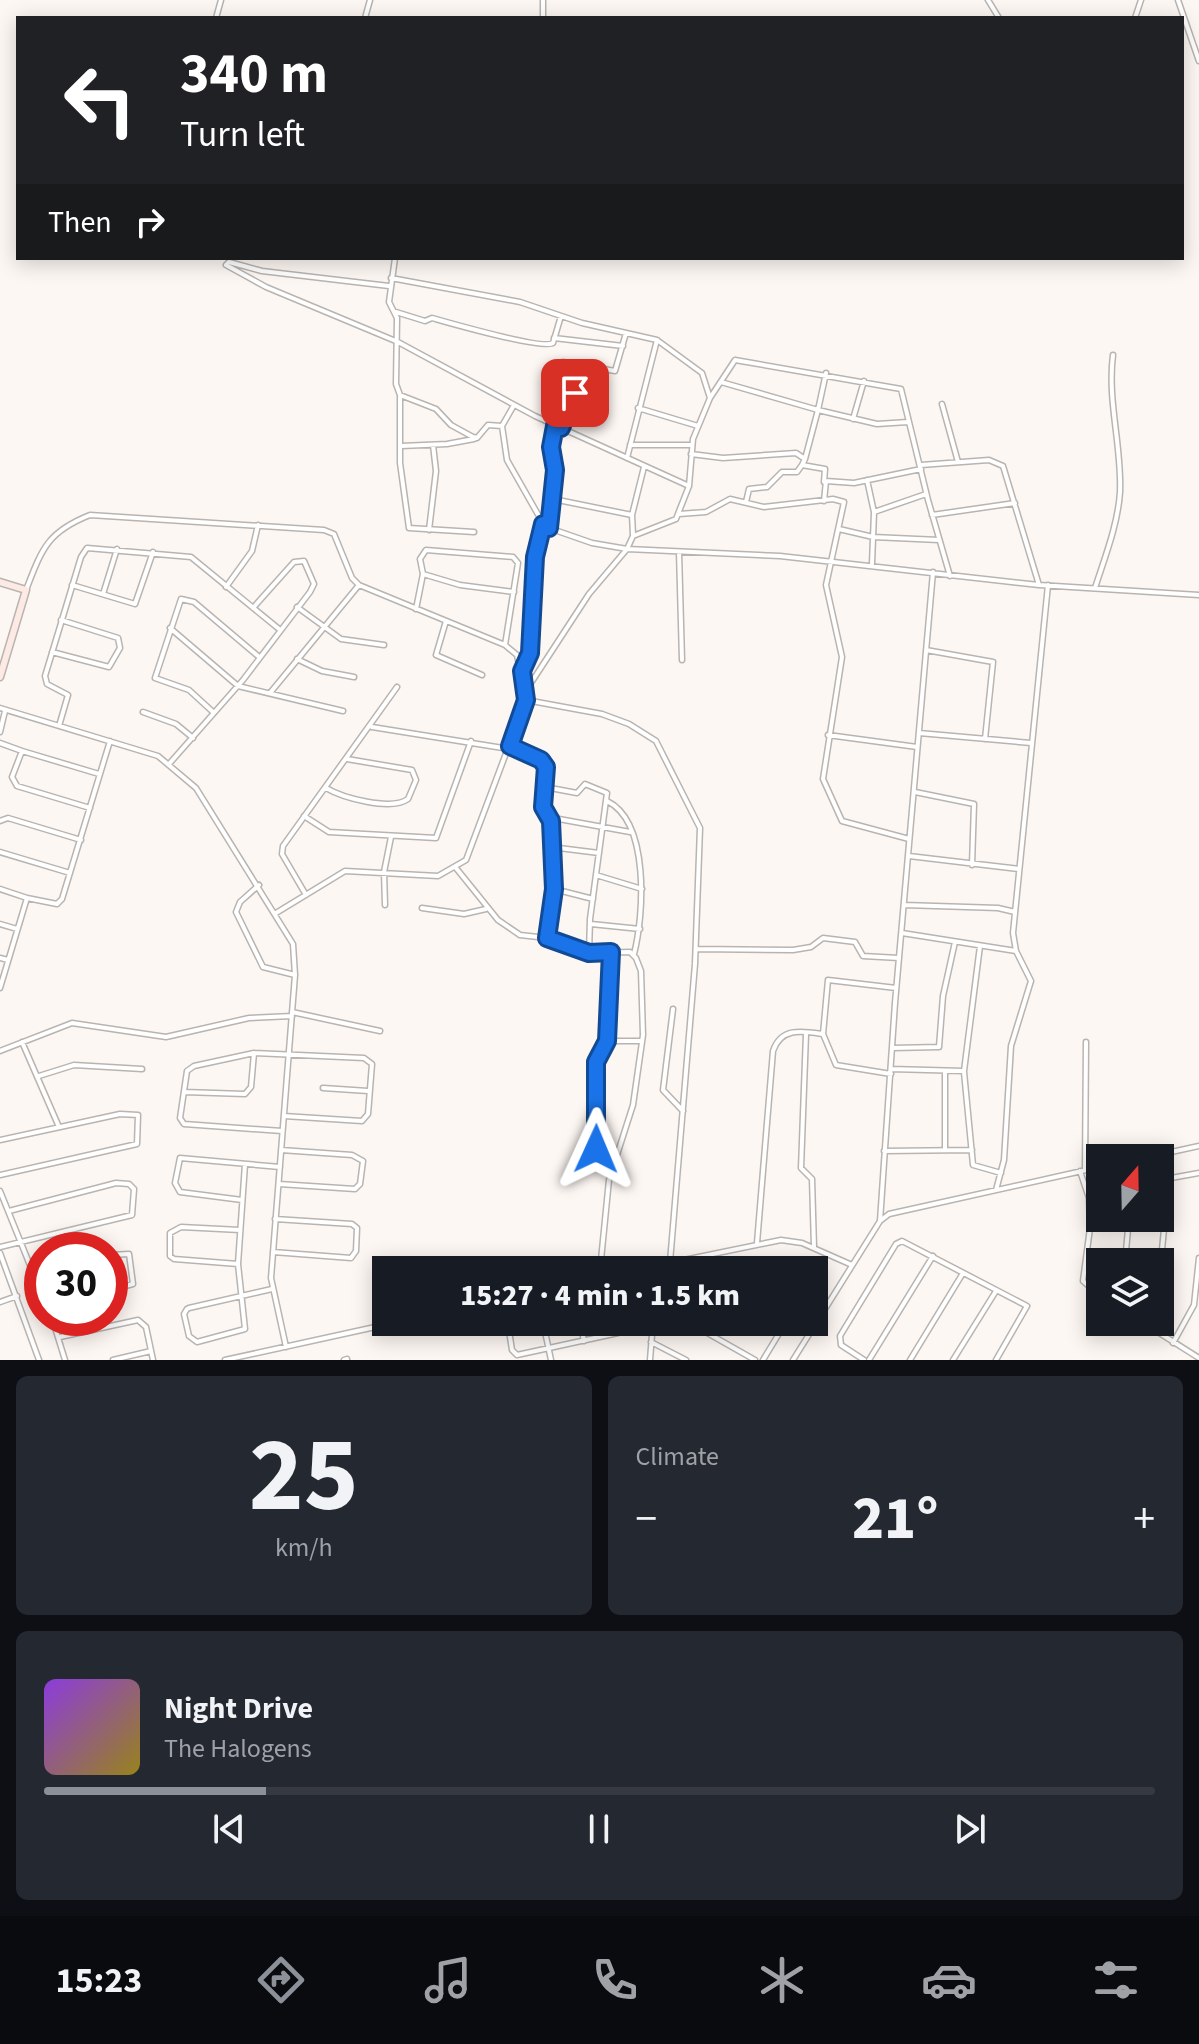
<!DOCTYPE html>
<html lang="en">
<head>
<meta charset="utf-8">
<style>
  body { margin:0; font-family:"Source Sans 3",sans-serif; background:#242831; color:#f1f3f6; height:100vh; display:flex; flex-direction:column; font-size:30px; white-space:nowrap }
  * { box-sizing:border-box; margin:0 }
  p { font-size:26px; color:#9ea1a6 }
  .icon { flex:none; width:44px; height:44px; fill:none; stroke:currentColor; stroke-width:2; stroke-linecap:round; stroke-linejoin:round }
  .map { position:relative; height:1360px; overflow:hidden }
  .details { display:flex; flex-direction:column; gap:16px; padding:16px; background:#0d0f14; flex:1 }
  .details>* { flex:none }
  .hud { position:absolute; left:16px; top:16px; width:1168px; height:244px; border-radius:0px; box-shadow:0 4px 20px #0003; background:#202124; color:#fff; overflow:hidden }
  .needle { width:52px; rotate:20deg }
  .controls { position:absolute; left:1086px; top:1144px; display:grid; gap:16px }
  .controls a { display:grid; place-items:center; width:88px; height:88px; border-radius:0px; background:#171b24; box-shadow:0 4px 20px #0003; font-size:40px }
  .speed { position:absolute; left:24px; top:1232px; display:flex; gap:16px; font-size:40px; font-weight:700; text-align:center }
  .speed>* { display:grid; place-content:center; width:104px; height:104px; border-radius:50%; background:#171b24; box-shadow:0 4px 20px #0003; line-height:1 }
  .speed .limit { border:12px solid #d22; background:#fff; color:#111 }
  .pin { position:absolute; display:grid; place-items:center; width:68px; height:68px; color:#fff; margin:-34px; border-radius:16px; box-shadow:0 4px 12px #0006 }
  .me { position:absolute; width:88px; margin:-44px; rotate:1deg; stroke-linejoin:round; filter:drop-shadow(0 0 6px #0008) }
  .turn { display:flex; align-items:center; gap:28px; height:168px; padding:0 32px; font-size:36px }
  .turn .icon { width:104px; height:104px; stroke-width:2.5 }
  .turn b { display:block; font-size:56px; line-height:68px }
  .then { display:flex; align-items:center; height:76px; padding:0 32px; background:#0003; gap:16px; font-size:30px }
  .big { font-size:60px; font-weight:800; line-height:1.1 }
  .details .card { flex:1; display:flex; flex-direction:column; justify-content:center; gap:12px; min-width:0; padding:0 28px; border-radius:12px; background:#242831 }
  .details .dial { align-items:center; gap:0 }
  .dial b { font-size:104px; line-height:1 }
  .song { display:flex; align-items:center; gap:24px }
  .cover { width:96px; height:96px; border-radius:12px; background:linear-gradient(135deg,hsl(270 70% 55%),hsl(50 70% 35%)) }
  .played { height:8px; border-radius:4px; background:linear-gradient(90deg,#8c9099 20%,#363941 20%) }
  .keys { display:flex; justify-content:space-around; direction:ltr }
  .heat { display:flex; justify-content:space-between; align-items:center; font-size:44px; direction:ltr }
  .details .tiles { flex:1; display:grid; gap:16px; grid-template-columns:1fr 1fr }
  .card:last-child { grid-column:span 2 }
  .trip { position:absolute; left:372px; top:1256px; width:456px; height:80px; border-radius:0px; background:#171b24; box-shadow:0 4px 20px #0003; font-weight:800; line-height:80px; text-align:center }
  .tab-bar { display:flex; height:128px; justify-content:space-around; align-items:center; background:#090b0e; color:#9ea1a6 }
  .tab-bar .icon { width:56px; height:56px }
  .tab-bar .on { color:#8c9099 }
  .tab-bar b { font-size:36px; color:#f1f3f6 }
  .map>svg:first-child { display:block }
</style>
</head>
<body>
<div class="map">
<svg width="1199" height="1360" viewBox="0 0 1199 1360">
  <rect width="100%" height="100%" fill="#fdf7f3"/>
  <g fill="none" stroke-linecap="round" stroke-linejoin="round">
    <defs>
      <path id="street" d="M543,0v18
        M988,0l11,18
        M1178,0l21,61
        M216,18l5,-18
        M365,18l5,-18
        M1135,18l6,-18
        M395,258l-6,44 8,16 -1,66 4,11 36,14 15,16 22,12 4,1 11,-13 14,1
        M391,278l129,24 62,21 75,17 45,33 8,25
        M389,286l-127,-15 -33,-9 -3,3 40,22 132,55 137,74 154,70
        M396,312l29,9 7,-3c18,5 111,32 121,25l8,-27
        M554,338l69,8
        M563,362l52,9 11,-38
        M826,373l-8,37 59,14 31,-2
        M721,382l97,28 -13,49
        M400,397v66l9,65 65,4
        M942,404l16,58
        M514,405l-12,21 5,34 37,65
        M638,408l60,18
        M853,419l11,-38
        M555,426l-4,21 4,23 -6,58 43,15 35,6 153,7 259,29 160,10
        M561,428l13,-35 14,1 7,-26
        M630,445h61
        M401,446l46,-2 27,-5
        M691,454l32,4 73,-5 9,6 -3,6
        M627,458l30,-118
        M802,465l23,4 -1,13
        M921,465l68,-5 14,6 36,119
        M867,480l7,32
        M553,499l79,16
        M824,501l2,-20 28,2 67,-14
        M746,502l3,-13 18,-2 15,-15h15l5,-7
        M679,514l27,-2 24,-13 34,8 69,-8 11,3 -18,83 16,72 -19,122 19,42 67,18
        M932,515l83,-12
        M839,529l34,8 66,3
        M429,530l7,-59 -3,-26
        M633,535l-1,-20 12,-48
        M679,552l3,108
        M872,564l2,-52 52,-18
        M423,574l37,11 54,7
        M72,585l63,19 18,-52
        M226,587l26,-36 6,-26
        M1095,588c10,-31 23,-64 25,-96 2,-46 -13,-91 -7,-137
        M26,590c16,-41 21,-58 64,-75l234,15 10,4 18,44 7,7 146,60 12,10 9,45 -60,160 -28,16 -93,-5 -69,42
        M103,594l14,-45
        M297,607l44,32 43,6
        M416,609l7,-35 -3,-15 6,-9 87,7 5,6 -13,82
        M446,621l-10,34 46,20
        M170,628l68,58 105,25
        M926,650l67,12 -8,77
        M52,652l57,15 11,-19 -2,-10 -57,-18
        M297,659l25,12 32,6
        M522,671c24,-36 8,-104 21,-147
        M527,689l62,-95 38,-45 6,-13 43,-17 13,-33 4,-47 17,-41 25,-38 166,29 27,111 22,76
        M270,693l89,-108
        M526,700l76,14 27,10 27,17 44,87 -5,136 -25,298
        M0,708l158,48 38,32 97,156 2,31 -24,303 15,69
        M143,712l33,12 17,14
        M213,712l-24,-22 -34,-12 26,-79 13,3 64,54
        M59,726l9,-31 -21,-11 -2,-8 36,-119 6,-9 104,9 88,72
        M372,727l137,22
        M0,732l5,-21
        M919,733l112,10
        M828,735l89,12
        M0,743l22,8
        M510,746l33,16 1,51 7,8
        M169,764l74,-84 67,-88 4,-8 -10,-23 -10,1 -41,46
        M545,787l32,6 8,-9 22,9 -17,126 -1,34
        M326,788c17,10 65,23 82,11l8,-19 -4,-10 -65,-11
        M915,792l59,12 -2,61
        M607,801c43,21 37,114 27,153
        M90,808l-73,-22 -5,-9 10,-26 77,23
        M304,816l25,16 107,6 35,-97
        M0,821l8,-3 73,22
        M551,847l48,6
        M0,852l70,21
        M909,856l110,13
        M456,868l42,52 22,15 27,3 42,15 41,-1 6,6 5,13 2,64 -10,70 -24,75 -9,90
        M596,875l46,14
        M259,885l-19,17 -4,10 27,55 32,8
        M0,889l27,9
        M554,889l39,10
        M306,895l-24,-41 1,-8 114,-159
        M385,905l-1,-33 7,-35
        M904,905l94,3 17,4
        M422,908l42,6 22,-5
        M0,924l17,5
        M591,924l49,5
        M902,933l114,18
        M547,938l7,-49 -3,-68 8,-2 71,13
        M697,949l96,1 18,-3 12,-9 32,4 8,14 36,2
        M0,958l8,2
        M0,988l27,-90 30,6 5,-5 48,-158
        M673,1009l-10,81 20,21
        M292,1012l88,19
        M806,1034l-5,134 11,11 2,68
        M823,1034l5,-54 68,8
        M607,1041l4,-89
        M22,1042l37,85
        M892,1048l47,-1 4,-51 12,-54
        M0,1051l72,-28 94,14 83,-19 43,-2
        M891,1069l73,2 16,-125
        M945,1071v79
        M964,1072l9,93 28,8
        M39,1076l35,-11 68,4
        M323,1088l45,3
        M184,1092l61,2 6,-7 3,-34
        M282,1131l-98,-7 -4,-6 7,-47 7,-5 60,-13 110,5 8,6 -4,50 -6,7 -78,-5
        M0,1140l120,-26 18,1 -1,29 -137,31
        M884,1151l88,-1
        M616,1156l-15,-2 -5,-5v-87l11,-21h35
        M1144,1158l55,-12
        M245,1164l-7,100 7,65 -48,13 -8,-6 -5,-22 3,-5 2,-1 83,-19
        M1085,1170l1,-128
        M1080,1171l9,27 11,-3
        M1160,1180l39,-7
        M279,1184l76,5 5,-5 3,-23 -11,-6 -71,-5
        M996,1190l8,-30 7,-114 20,-65 -15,-30 -3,-18 35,-348
        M0,1191l42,104
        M1089,1198l1,30 -7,53 17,15
        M242,1200l-62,-8 -5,-9 5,-25 100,9
        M880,1221l15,-218 38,-431
        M757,1243l16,-192c8,-24 29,-20 50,-17l13,31 55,9
        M0,1247l132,-32 2,-26 -5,-5 -13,-1 -107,28
        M273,1252l78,6 5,-7 1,-23 -5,-4 -77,-5
        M0,1253l39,107
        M110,1255l19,-1 4,30 -23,6
        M1125,1262l4,-44
        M238,1264l-64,-5 -4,-3v-23l11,-6 59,3
        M667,1265l10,5
        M635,1270l146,-30 21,3 50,22
        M784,1270h19
        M1160,1270l9,-92
        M33,1274l9,-2
        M0,1302l17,-6
        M52,1318l13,42
        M543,1322l8,38
        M580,1322l4,19
        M688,1322l67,38
        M771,1322l11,7
        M1142,1322l57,36
        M508,1324l4,26 5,5 101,-22
        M60,1337l78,-17 8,7 7,33
        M651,1342l35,18
        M1173,1343l21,-38 5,-47
        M113,1360l38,-9
        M225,1360l173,-38
        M344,1360l3,-1
        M650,1360l3,-38
        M763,1360l23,-38
        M793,1360l87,-139 9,-7 211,-47
        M864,1360l-23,-15 -1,-9 56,-92 6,-3 125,65 -31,54
        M869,1360l64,-104
        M910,1360l53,-87
        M953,1360l43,-69"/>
      <path id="secondary" d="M0,582l26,8 -26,87"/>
    </defs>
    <use href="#street" stroke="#b9b4b0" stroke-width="7"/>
    <use href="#secondary" stroke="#b9b4b0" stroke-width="9"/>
    <use href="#street" stroke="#fff" stroke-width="4"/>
    <use href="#secondary" stroke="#fdeae4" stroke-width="6"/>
  </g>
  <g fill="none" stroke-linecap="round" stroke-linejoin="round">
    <defs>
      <path id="route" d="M575,393l-14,35 -6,-2 -4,21 4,23 -6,58 -6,-4 -8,33 -5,96 -8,18 4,29 -16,46 31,14 5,7 -3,40 8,14 3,68 -7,49 42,15 22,-1 -4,89 -11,21v87"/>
    </defs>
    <use href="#route" stroke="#114b97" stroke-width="20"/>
    <use href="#route" stroke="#1a73e8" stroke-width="14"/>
  </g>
</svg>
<div class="controls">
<a><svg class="needle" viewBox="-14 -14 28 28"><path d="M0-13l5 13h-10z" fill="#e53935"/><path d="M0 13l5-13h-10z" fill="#9ea1a6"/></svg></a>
<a><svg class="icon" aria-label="layers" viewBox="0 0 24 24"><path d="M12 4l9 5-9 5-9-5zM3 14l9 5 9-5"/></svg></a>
</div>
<div class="speed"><div class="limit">30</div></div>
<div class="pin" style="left:575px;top:393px;background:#d93025"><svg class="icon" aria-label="arrive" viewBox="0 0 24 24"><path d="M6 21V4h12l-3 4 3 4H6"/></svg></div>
<svg class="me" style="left:596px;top:1149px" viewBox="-20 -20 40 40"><path d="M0-17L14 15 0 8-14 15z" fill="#1a73e8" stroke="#fff" stroke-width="4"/></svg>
<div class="trip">15:27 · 4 min · 1.5 km</div>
<div class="hud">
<div class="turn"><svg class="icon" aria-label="left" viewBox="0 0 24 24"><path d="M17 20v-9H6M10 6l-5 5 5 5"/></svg><div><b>340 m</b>Turn left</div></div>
<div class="then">Then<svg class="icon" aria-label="right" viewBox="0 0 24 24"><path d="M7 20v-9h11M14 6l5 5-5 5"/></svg></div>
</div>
</div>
<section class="details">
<div class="tiles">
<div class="card dial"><b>25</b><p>km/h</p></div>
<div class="card"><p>Climate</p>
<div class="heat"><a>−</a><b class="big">21°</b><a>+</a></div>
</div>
<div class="card">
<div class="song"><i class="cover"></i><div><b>Night Drive</b><p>The Halogens</p></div></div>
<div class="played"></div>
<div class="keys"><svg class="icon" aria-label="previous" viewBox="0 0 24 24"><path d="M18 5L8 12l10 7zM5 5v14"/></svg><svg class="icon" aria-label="pause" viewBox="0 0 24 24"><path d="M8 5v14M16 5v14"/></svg><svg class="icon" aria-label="next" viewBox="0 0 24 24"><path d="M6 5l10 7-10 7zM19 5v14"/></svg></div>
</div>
</div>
</section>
<nav class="tab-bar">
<b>15:23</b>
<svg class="icon on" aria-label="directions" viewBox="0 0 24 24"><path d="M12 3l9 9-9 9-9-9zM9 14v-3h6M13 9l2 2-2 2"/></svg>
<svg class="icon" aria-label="music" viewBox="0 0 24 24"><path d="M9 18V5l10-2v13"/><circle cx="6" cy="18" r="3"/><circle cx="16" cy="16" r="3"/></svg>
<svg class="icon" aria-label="phone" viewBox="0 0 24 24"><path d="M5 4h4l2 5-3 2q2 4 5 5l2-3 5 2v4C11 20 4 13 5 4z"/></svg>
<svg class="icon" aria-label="climate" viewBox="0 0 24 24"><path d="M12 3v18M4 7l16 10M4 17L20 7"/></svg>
<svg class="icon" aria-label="car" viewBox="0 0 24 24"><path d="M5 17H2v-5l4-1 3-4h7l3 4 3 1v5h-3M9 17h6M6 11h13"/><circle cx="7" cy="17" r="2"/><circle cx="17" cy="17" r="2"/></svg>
<svg class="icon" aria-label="filters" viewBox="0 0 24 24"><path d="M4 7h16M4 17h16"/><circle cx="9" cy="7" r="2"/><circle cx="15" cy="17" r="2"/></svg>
</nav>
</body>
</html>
